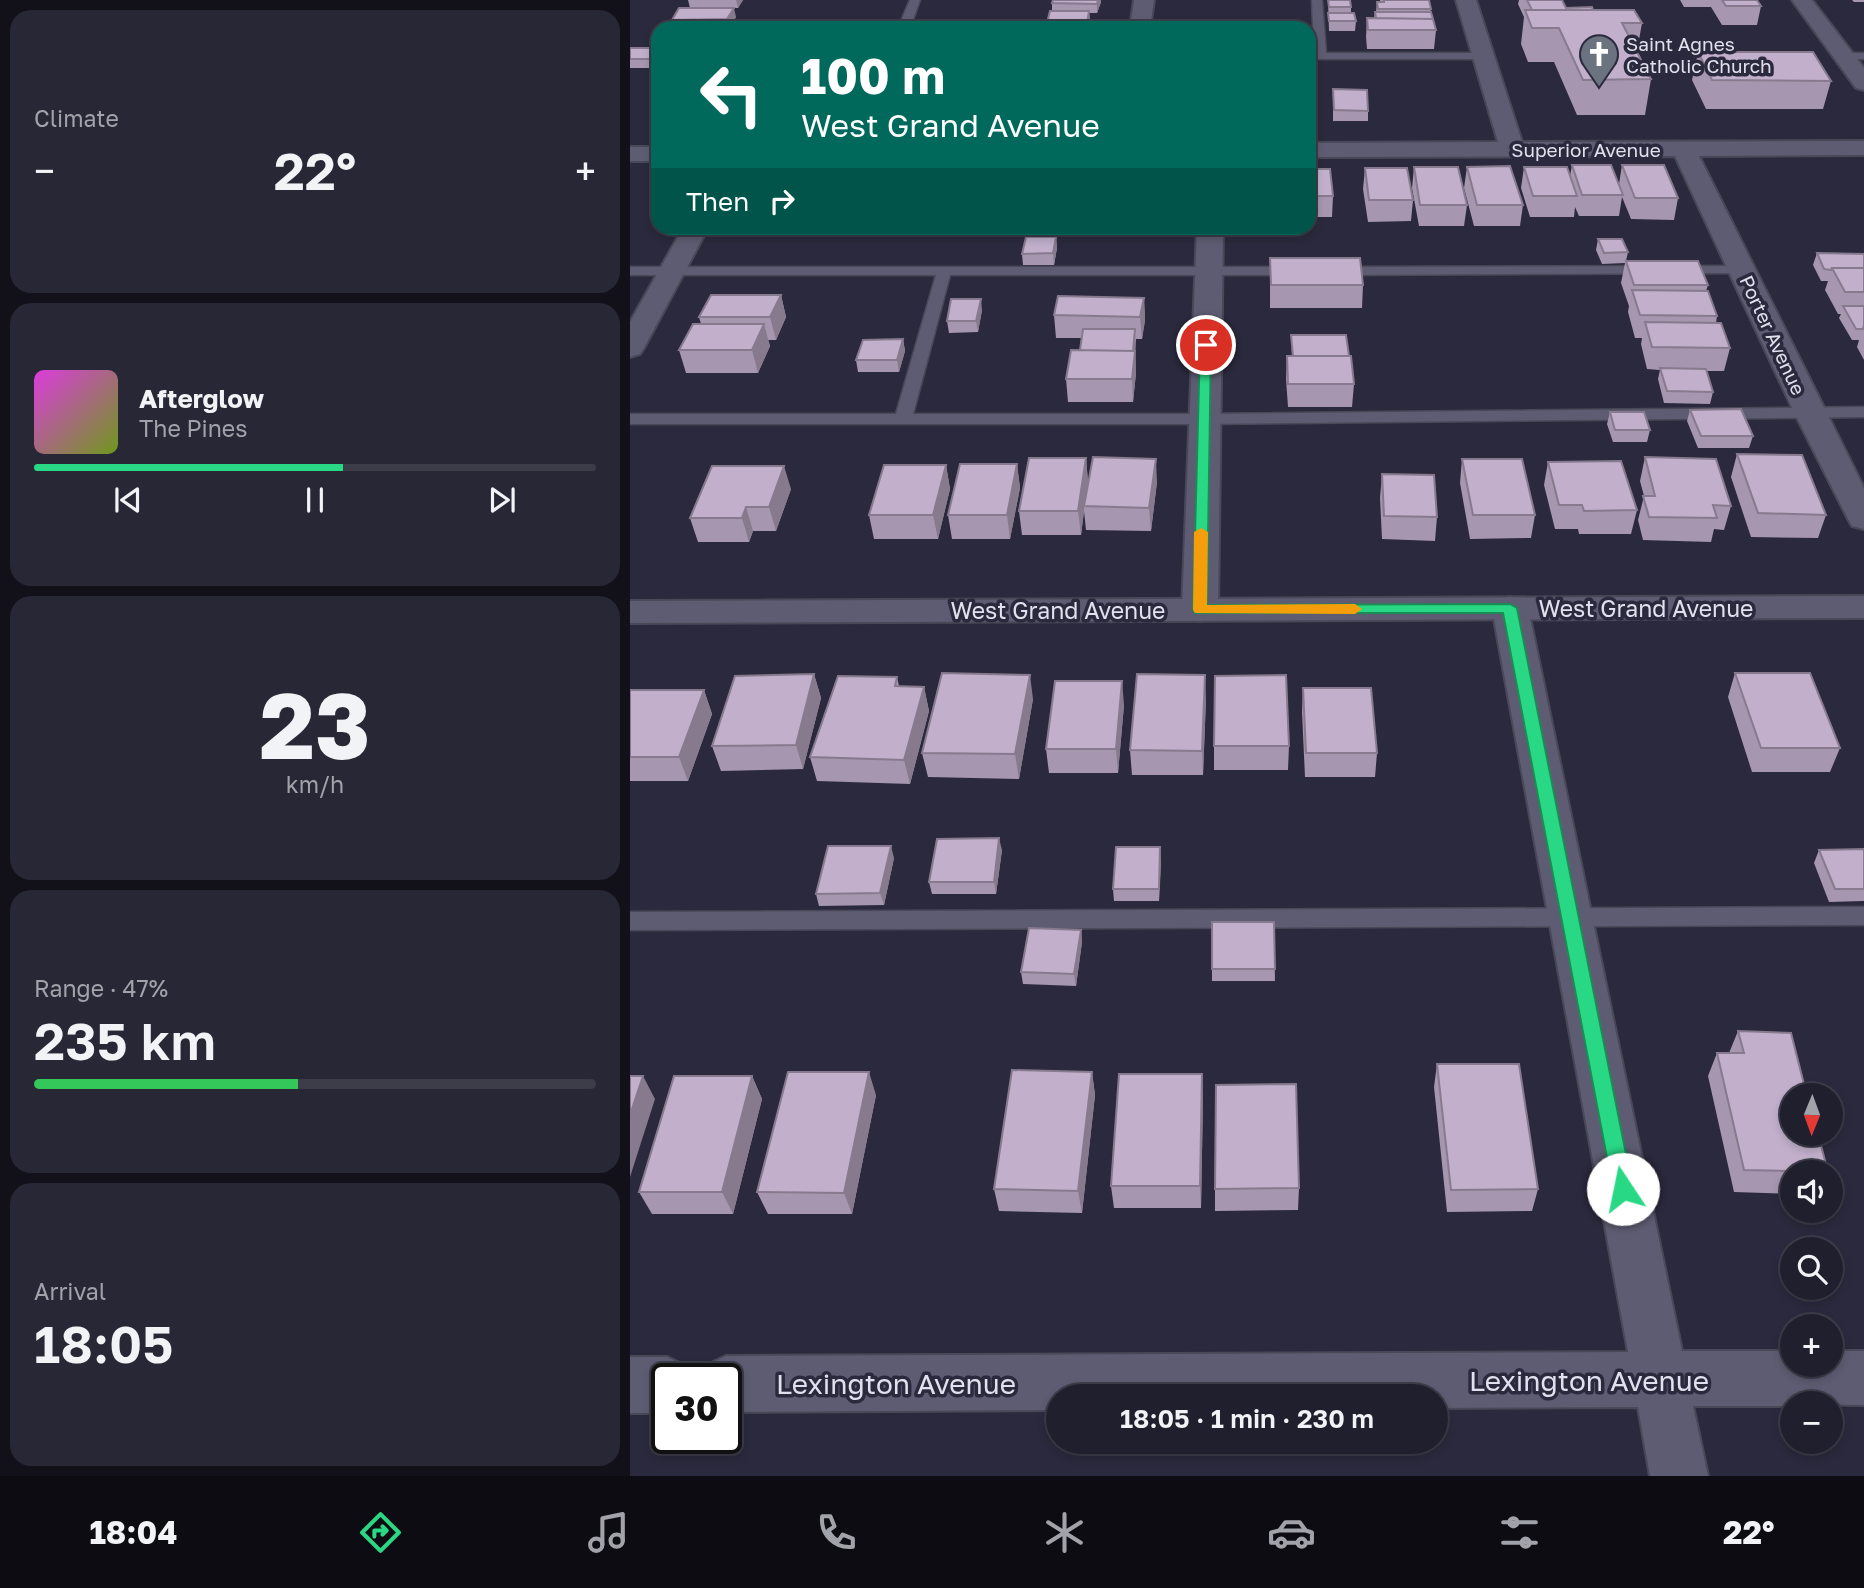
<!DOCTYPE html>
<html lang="en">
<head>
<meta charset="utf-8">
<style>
  body { margin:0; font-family:"Golos Text",sans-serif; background:#282736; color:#f1f3f6; height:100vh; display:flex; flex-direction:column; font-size:26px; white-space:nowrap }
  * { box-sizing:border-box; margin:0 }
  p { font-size:23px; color:#a2a2aa }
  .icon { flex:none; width:38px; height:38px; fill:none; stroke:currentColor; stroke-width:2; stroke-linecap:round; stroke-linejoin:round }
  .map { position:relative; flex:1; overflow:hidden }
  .details { display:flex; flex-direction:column; gap:10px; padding:10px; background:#121119; width:630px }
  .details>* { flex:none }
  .top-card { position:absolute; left:21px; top:21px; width:665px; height:214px; border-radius:21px; box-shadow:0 4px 10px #0003,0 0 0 2px #3d3d4a; background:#00695c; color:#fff; overflow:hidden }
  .needle { width:46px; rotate:181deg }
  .controls { position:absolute; left:1150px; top:1083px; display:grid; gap:14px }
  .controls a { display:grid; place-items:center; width:63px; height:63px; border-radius:50%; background:#201f2e; box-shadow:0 4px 10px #0003,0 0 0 2px #3d3d4a; font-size:35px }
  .speed { position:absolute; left:21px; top:1363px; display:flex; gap:14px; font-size:35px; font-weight:700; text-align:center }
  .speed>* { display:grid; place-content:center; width:91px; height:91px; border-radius:50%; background:#201f2e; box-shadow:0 4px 10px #0003,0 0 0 2px #3d3d4a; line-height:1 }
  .speed .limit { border:4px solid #111; border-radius:10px; background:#fff; color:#111 }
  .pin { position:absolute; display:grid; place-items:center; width:60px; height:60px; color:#fff; margin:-30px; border:4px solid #fff; border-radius:50%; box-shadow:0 2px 7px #0007 }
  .me { position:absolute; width:77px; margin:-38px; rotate:349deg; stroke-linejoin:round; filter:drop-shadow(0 0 5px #0008) }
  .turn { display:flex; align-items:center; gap:24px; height:147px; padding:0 35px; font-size:32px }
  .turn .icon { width:91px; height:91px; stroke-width:2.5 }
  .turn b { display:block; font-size:49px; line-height:60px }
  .then { display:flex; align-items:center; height:66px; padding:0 35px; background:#0003; gap:14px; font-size:26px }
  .big { font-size:52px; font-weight:600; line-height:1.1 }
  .details .card { flex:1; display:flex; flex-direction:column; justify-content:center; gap:10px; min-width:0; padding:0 24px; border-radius:21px; background:#282736 }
  .details .dial { align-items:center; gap:0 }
  .dial b { font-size:91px; line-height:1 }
  .song { display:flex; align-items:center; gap:21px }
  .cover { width:84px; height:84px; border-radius:10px; background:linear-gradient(135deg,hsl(300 70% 55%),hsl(80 70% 35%)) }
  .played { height:7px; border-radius:4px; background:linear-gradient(90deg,#29d885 55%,#3d3d4a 55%) }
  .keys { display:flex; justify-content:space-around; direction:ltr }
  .heat { display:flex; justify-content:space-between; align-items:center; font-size:38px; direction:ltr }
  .charge { height:10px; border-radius:5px; background:linear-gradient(90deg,#34c759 47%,#3d3d4a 0) }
  .trip { position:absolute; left:416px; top:1384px; width:402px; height:70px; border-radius:35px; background:#201f2e; box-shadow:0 4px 10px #0003,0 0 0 2px #3d3d4a; font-weight:600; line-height:70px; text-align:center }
  .menu { display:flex; height:112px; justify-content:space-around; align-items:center; background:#0d0c12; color:#a2a2aa }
  .menu .icon { width:49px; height:49px }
  .menu .current { color:#29d885 }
  .menu b { font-size:32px; color:#f1f3f6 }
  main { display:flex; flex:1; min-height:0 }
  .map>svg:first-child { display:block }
</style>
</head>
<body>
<main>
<section class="details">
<div class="card"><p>Climate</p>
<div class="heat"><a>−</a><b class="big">22°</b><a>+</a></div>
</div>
<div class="card">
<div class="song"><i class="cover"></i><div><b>Afterglow</b><p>The Pines</p></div></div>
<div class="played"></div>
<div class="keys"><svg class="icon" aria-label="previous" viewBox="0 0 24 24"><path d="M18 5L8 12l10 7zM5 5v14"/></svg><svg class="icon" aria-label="pause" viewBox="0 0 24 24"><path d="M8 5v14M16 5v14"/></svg><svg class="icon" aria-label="next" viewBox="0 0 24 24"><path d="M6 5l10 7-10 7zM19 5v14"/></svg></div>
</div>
<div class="card dial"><b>23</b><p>km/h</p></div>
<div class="card"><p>Range · 47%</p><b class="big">235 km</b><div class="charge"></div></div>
<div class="card"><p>Arrival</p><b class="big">18:05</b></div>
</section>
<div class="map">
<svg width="1234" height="1476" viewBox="0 0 1234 1476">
  <rect width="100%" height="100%" fill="#2b293d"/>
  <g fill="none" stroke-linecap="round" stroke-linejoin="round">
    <defs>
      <path id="service" d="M280,0h10l-10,28h-12z
        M682,0h10l4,53h157l6,3 -6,3h-174v-6h5z
        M1234,53v6h-21l-6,-3 6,-3z
        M1113,266l7,4 -2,3 -416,2 -7,-4 7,-4z
        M0,267h666l7,4 -7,4h-346l-37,139h291l660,-7v10l-660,7h-574v-10h266l40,-139h-306z
        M1234,907v18l-1234,5v-18z"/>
      <path id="minor" d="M504,0h20l-4,28h-20z
        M826,0h20l46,142 342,-1v14l-165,1 165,332v41l-12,-3 -4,-7 -54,-107 -119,-256 -366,1v-14l189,-1z
        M1162,0h20l52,68v22l-8,-2z
        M0,147h28v14h-28z
        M53,228h25l-64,120 -4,6 -10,3v-35z
        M567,228h26l-5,382 -6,8 -12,3 -12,-3 -6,-8z
        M880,597l12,3 6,8 154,743h110v14h38v-14h34v54l-72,-1v2h-99l15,70h-58l-12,-69 -201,1v-12h-378v14l-333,2v-33h-25l6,-14 19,-9 902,-4 -136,-744 6,-8z
        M0,1357h37l19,9 6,13h-25v34h-37z"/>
      <path id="tertiary" d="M1234,596v22l-1234,5v-22z"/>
    </defs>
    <use href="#service" stroke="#494858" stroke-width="3"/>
    <use href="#minor" stroke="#494858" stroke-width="4"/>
    <use href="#tertiary" stroke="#494858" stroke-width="4"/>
    <use href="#service" fill="#5d5c72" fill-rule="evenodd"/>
    <use href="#minor" fill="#5d5c72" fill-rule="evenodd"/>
    <use href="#tertiary" fill="#5d5c72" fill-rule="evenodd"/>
  </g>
  <path fill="#a696af" d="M58,0h55l-5,8h-48z
    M698,0l23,7v6l5,8 -1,10h-26z
    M750,0h49l2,12 5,18 -2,19h-67l-1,-12 1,-19h7l1,-6h1l1,-10h3z
    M889,0h43l4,8 27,2 49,13 -5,28 14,28 -6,36h-68l-23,-53h-26l-7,-18 3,-27 -6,-13z
    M1050,0h77l4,6 -4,19h-35l-11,-18h-27z
    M1222,0h12v2h-10z
    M471,2l-4,11h-8l1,8 -1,7h-43l1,-5 5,-12v-8z
    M106,17l-7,11h-55l-2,-8z
    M0,48h28v20h-28z
    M1068,52l133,29 -8,28h-117l-14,-29z
    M703,89l35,22v10h-35z
    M28,91v23l-5,-17z
    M942,165l47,19 3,-19 56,33 -4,22 -43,-1 -9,-22 -3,19h-40l-4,-9 -1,10h-44l-9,-29 3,-21 46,9z
    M784,167l53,38 -3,21h-45l-7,-38z
    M837,167l56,38 -3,21h-46l-10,-38z
    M735,168l48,32 -2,21 -43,1 -5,-33z
    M679,169l24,27 -1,21h-23z
    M426,237l1,11 -3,17h-31l-1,-11z
    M968,239l30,13 -2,9 82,24 -2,6 11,25 -1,7 14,25 -6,23h-18l7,21 -3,12 -46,-1 -6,-24 2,-9 -13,-1 -6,-25 1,-6h-7l-7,-26 1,-6 -8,-23 4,-20 -23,1 -6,-14z
    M1187,253l47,1v106l-7,-13 2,-7h-7l-13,-22 2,-4h-3l-13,-24 3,-9h-7l-8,-16z
    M640,258l93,27 -1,23h-92z
    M151,295l5,22 -10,23h-8l2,6 -12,27h-72l-7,-23 22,-26 -2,-7z
    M514,298l1,22 -3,19h-6l-1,13 1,21 -3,29h-65l-2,-23 14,-29 2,-12h-26l-2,-23z
    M352,310l-4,22 -29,1 -2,-12z
    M661,335l58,21 5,28 -2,23h-64l-2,-28 1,-23h5z
    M273,339l2,12 -6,21h-41l-2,-12z
    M1060,410l63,26 -4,12h-51l-11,-27z
    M980,412l40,18 -3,12h-34l-6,-18z
    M1107,454l89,61 -8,23 -67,-1 -20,-60z
    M1015,457l86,49 -7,24 -10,-1 -3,13 -68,-2 -5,-20 6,-24 -4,-15z
    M456,458l2,24h69l-6,49 -65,-1 -2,-19 -3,24h-59l-3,-24z
    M832,459l73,56 -4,23 -61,1 -10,-56z
    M918,462l89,48 -6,24h-52l-1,-5h-23l-11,-44z
    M387,464l3,24 -10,51h-58l-4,-24z
    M316,465l4,24 -12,50h-64l-5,-24z
    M752,474l55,43 -2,24 -53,-2 -2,-41z
    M161,489l-15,42h-23l-4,11h-51l-8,-24z
    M1105,673l105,75 -10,24h-78l-24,-75z
    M184,674l7,24 -18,71 -82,2 -9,-25z
    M267,677l2,9 25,1 5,24 -19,73 -93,-3 -7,-24z
    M673,688l74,65 -2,24h-70l-3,-65z
    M0,690h74l8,24 -24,67h-58z
    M403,699l-14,80 -91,-2 -6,-24z
    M576,699l-3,76h-71l-2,-25z
    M494,705l-6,68h-69l-3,-24z
    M584,746h75l-1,24h-74z
    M1234,849v52l-35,1 -15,-39 5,-13z
    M372,850l-6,44h-64l-3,-12z
    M264,858l-10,47 -65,1 -3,-12z
    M531,859l-2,42h-45l-1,-12z
    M644,922l1,59h-63v-12z
    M451,930l1,12 -6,44 -53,-2 -2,-12z
    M1108,1031l90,141h-36v22l-58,-2 -26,-116 9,-23h12z
    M807,1064l101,125 -6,22 -85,1 -13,-125z
    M462,1072l3,23 -13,118 -83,-2 -5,-22z
    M572,1074l1,23 -2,111h-87l-3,-22z
    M122,1076l10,23 -29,115h-81l-13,-22z
    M246,1095l-24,119h-84l-11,-22z
    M669,1188l-1,22 -83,1v-22z"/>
  <path fill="#877a8e" d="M106,0h7l-5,8z
    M468,0h3v2l-4,11v-9z
    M104,8l2,9 -7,11 -2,-9z
    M459,11l1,10 -1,7h-2v-5z
    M426,237l1,11 -3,17 -1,-12z
    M151,295l5,22 -10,23 -6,-23z
    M514,298l1,22 -3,19 -2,-22z
    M351,299l1,11 -4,22 -2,-11z
    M134,324l6,22 -12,27 -6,-23z
    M505,329l1,44 -3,29 -1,-23z
    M273,339l2,12 -6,21 -2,-12z
    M456,458l2,24 -4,24v5l-3,24 -3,-24z
    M526,459l1,23 -6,49 -2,-23z
    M387,464l3,24 -10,51 -3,-24z
    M316,465l4,24 -12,50 -5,-24z
    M154,466l7,23 -15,42 -7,-24z
    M116,507l7,24 -4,11 -7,-24z
    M184,674l7,24 -18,71 -7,-24z
    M400,675l3,24 -14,80 -4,-25z
    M575,675l1,24 -3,76 -1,-24z
    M492,681l2,24 -6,68 -2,-24z
    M294,687l5,24 -19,73 -6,-24z
    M74,690l8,24 -24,67 -9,-24z
    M369,838l3,12 -6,44 -2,-12z
    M261,846l3,12 -10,47 -4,-12z
    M530,847l1,12 -2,42v-12z
    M451,930l1,12 -6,44 -2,-12z
    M239,1072l7,23 -24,119 -8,-21z
    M462,1072l3,23 -13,118 -4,-22z
    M572,1074l1,23 -2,111 -1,-22z
    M13,1076l12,23 -25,78v-62z
    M122,1076l10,23 -29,115 -11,-22z"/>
  <path fill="#c1afcb" stroke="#877a8e" stroke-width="2" d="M423,0h45l-1,4 -45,-1z
    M698,0h22l1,7h-22z
    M754,0h45l2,9h-53l-1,-7h7z
    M897,0h35l4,8 26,-1 1,3h-61z
    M1092,0h35l4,6h-35z
    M49,8h55l-7,11 -55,1z
    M895,10h109l8,13h-20l29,56 -68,1 -24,-52h-27z
    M420,11h39l-2,12h-40z
    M745,12h56l2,7 -57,-1z
    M698,13h26l2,8h-27z
    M737,18l66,1 3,11h-68z
    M417,27h38l-39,1z
    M555,27h44v1h-44z
    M0,48h28v11h-28z
    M1068,52h115l18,29 -119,-1z
    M703,89l34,1 1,21 -34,-1z
    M942,165h39l12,30h-41z
    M992,165h42l14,33h-43z
    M880,166l13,39h-46l-10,-38z
    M784,167h44l9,38h-47z
    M894,167h43l10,29h-44z
    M735,168h42l6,32h-44z
    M679,169h21l3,27h-24z
    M396,237h30l-3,16 -31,1z
    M968,239h24l6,13 -24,1z
    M1187,253l47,1v14h-32l-1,2 -7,-1z
    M640,258h90l3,27h-92z
    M996,261h72l10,24h-74z
    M1202,268h32v24h-19z
    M1002,290l76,1 9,25 -77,-1z
    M81,295h70l-11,22h-71z
    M428,296l86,2 -4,19 -86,-2z
    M321,299h30l-5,22h-29z
    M1213,306h21v19l-1,4h-7z
    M1015,322l76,1 9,25 -78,-1z
    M63,324h71l-12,26h-73z
    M453,329h52l-2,22 -53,-1z
    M661,335h55l3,21h-56z
    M273,339l-6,21h-41l7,-20z
    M441,350l64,1 -3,28h-66z
    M657,356h64l3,28h-66z
    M1030,368l46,1 7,23 -46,-1z
    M1111,409l12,27h-52l-11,-26z
    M980,412h34l6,18h-35z
    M1107,454l65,1 24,60 -68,-2z
    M463,457l63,2 -7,49 -65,-2z
    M1015,457l71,2 15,47 -18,-1 4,13 -68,-1 -6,-21h12z
    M399,458h57l-8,53h-59z
    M832,459h60l13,56h-62z
    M991,461l16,49 -53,1 -2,-6h-23l-11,-43z
    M330,464h57l-10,51h-59z
    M254,465h62l-13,50h-64z
    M82,466h72l-15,41h-23l-4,11h-52z
    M752,474l52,1 3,42 -53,-1z
    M312,673l88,2 -15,79 -93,-1z
    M1105,673h75l30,75h-79z
    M184,674l-18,71 -84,1 23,-70z
    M507,674l68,1 -3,76 -72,-1z
    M656,675l3,71h-75l1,-70z
    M208,676l59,1 -2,9 29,1 -20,73 -94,-3z
    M425,681h67l-6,68h-70z
    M673,688h68l6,65h-71z
    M0,690h74l-25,67h-49z
    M369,838l-5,44h-65l8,-43z
    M198,846h63l-11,47 -64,1z
    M486,847h44l-1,42h-46z
    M1234,849v40h-29l-16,-39z
    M582,922h62l1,47h-63z
    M399,928l52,2 -7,44 -53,-2z
    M1108,1031l53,2 16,63h-15v38h26l10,38 -84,-2 -27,-117h27z
    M807,1064h82l19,125 -87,1z
    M382,1070l80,2 -14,119 -84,-2z
    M158,1072h81l-25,121 -87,-1z
    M489,1074h83l-2,112h-89z
    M0,1076h13l-13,39z
    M44,1076h78l-30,116h-83z
    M666,1084l3,104 -84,1 1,-104z"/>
  <path fill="#29d885" stroke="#1b8c56" stroke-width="2" d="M576,342l5,3 -4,260 303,-1 7,4 116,581 -3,7 -7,2 -7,-2 -3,-7 -110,-576h-308l-2,-3 7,-265z"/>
  <path fill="#f59e0b" d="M571,528l7,4 -1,73 148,-1 7,5 -7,5 -160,-1 -2,-3 1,-78z"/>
  <defs>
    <symbol id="church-pin" viewBox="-11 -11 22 30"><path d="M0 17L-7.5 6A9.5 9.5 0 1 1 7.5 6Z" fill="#6b7280" stroke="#2b293d"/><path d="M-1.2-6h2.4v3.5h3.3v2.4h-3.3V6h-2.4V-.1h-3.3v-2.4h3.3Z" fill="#fff"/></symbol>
  </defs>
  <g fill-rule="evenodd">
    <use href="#church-pin" x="947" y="32" width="44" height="60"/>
  </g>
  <g text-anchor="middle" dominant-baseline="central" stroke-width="7" stroke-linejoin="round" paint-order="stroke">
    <g font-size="19" fill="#e1e0ee" stroke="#2b293d" text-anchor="start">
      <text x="996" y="43">Saint Agnes<tspan x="996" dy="22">Catholic Church</tspan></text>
    </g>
    <g font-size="19" fill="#e1e0ee" stroke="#2b293d">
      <text x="956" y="149">Superior Avenue</text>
      <text transform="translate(1143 335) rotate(65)">Porter Avenue</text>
    </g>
    <g font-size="23" fill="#e1e0ee" stroke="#2b293d">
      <text x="1016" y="608">West Grand Avenue</text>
      <text x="428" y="610">West Grand Avenue</text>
    </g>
    <g font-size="28" fill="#e1e0ee" stroke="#2b293d">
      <text x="959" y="1380">Lexington Avenue</text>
      <text x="266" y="1383">Lexington Avenue</text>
    </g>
  </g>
</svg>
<div class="controls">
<a><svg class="needle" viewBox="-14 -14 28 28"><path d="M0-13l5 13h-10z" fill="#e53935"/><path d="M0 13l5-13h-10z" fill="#a2a2aa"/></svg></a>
<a><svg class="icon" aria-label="sound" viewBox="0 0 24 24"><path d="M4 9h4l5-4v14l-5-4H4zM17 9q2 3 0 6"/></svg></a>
<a><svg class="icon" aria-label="search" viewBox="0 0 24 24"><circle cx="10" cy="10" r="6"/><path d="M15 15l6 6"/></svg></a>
<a>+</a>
<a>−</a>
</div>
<div class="speed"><div class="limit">30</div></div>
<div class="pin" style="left:576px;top:345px;background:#d93025"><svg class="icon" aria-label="arrive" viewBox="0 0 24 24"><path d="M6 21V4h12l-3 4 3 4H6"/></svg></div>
<svg class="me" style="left:993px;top:1189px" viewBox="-20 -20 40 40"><circle r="19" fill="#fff"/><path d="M0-13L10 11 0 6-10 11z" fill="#29d885"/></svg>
<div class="trip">18:05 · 1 min · 230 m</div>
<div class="top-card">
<div class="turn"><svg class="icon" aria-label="left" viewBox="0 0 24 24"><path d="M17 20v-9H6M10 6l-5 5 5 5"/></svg><div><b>100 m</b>West Grand Avenue</div></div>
<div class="then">Then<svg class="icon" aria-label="right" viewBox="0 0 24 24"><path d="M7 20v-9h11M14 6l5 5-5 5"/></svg></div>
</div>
</div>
</main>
<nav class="menu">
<b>18:04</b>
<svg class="icon current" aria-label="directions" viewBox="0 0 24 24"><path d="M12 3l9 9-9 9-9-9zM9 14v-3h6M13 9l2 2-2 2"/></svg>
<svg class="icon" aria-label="music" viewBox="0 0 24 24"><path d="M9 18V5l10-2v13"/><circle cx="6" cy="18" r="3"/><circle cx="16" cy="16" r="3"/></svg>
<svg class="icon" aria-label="phone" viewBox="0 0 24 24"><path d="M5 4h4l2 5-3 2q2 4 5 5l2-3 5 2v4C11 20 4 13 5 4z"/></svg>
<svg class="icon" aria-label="climate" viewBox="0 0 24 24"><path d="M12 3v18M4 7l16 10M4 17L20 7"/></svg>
<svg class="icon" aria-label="car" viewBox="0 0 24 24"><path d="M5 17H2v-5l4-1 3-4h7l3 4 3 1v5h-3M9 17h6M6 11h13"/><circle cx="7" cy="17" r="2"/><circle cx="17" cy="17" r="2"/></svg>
<svg class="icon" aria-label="filters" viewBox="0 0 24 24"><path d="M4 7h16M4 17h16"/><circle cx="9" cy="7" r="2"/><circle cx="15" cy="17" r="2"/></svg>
<b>22°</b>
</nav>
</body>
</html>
